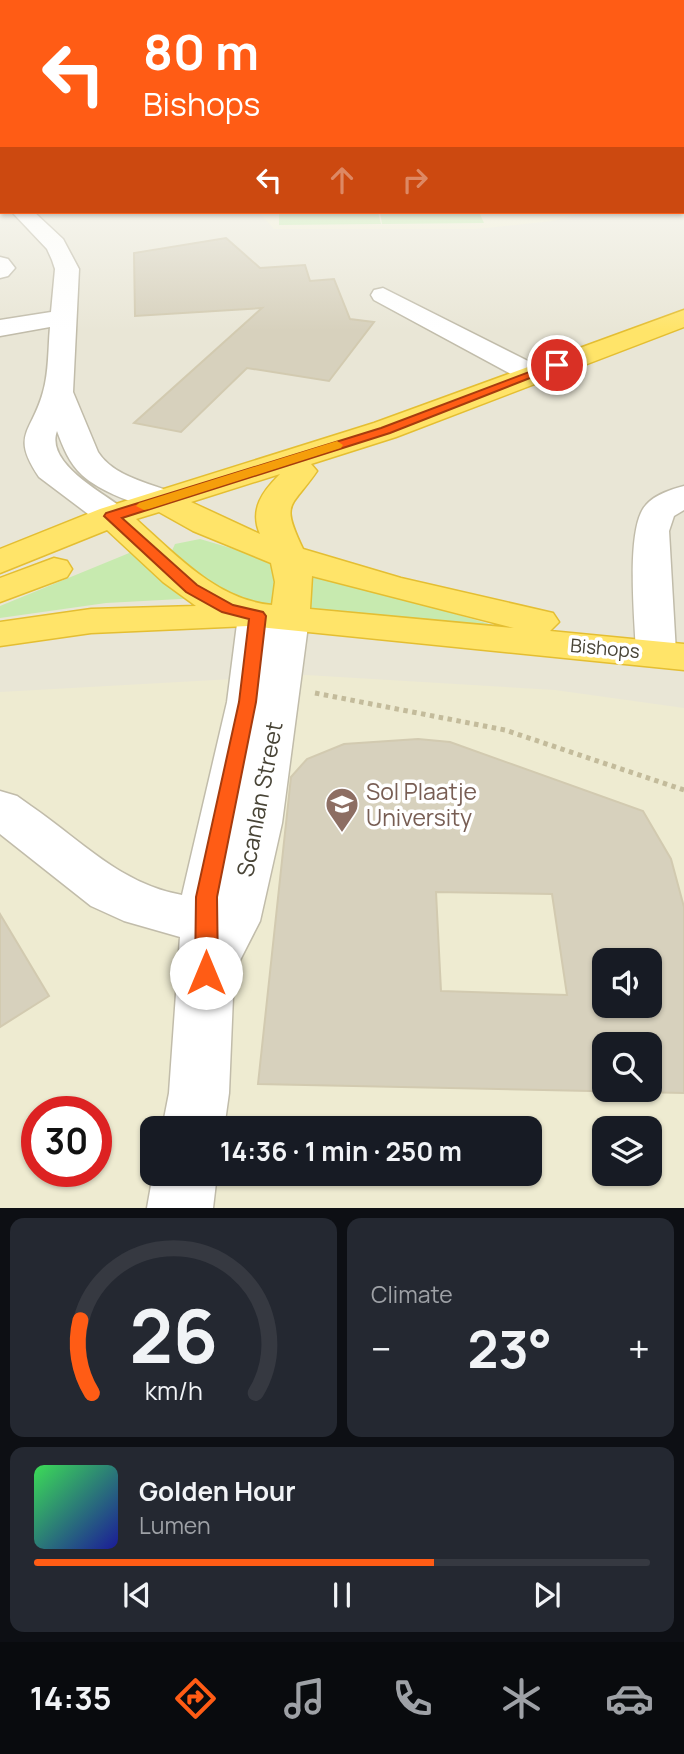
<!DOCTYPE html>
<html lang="en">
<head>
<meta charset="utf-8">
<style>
  body { margin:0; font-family:Manrope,sans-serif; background:#242831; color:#f1f3f6; height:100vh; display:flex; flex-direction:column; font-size:26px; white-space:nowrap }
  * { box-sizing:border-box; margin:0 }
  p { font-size:23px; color:#9ea1a6 }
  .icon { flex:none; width:38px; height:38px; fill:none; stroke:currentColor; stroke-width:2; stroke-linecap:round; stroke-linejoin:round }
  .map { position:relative; height:1208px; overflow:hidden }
  .details { display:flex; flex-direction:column; gap:10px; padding:10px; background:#0d0f14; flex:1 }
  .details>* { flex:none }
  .top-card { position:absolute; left:0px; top:0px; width:684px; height:214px; box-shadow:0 2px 5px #0004; background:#ff5c15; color:#fff; overflow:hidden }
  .tools { position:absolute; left:592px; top:948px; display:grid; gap:14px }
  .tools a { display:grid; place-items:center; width:70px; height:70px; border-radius:14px; background:#171b24; box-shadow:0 2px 5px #0004; font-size:35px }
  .speed { position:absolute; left:21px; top:1096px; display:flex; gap:14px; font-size:35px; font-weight:700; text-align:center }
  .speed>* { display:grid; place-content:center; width:91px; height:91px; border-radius:50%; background:#171b24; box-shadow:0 2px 5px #0004; line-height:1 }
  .speed .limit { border:10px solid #d22; background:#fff; color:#111 }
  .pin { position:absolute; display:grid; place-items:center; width:60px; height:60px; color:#fff; margin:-30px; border:4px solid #fff; border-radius:50%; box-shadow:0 2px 7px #0007 }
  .me { position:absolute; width:77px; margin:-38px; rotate:0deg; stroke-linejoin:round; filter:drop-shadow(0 0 5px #0008) }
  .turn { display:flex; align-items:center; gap:24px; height:147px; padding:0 28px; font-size:32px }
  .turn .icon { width:91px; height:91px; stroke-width:2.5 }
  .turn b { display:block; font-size:49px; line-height:60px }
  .lanes { display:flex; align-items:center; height:66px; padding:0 28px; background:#0003; justify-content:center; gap:35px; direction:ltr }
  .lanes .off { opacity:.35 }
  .big { font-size:52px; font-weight:700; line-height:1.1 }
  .details .tile { flex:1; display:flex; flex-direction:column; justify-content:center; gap:10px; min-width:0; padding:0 24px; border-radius:14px; background:#242831 }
  .details .dial { align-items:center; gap:0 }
  .dial svg { height:182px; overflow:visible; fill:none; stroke:#363941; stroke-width:7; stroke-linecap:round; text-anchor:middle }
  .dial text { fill:#f1f3f6; stroke:none }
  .song { display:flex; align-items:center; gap:21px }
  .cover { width:84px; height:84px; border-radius:10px; background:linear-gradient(135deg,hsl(130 70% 55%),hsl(240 70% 35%)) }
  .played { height:7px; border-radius:4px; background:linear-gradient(90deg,#ff5c15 65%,#363941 65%) }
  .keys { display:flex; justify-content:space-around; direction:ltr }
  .heat { display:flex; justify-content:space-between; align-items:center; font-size:38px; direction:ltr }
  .details .tiles { flex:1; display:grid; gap:10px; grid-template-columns:1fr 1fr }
  .tile:last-child { grid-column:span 2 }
  .trip { position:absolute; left:140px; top:1116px; width:402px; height:70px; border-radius:14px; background:#171b24; box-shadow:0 2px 5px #0004; font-weight:700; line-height:70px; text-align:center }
  .tab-bar { display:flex; height:112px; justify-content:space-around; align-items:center; background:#090b0e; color:#9ea1a6 }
  .tab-bar .icon { width:49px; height:49px }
  .tab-bar .active { color:#ff5c15 }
  .tab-bar b { font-size:32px; color:#f1f3f6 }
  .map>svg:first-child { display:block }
</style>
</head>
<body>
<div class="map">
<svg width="684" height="1208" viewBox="0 0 684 1208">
  <rect width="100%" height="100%" fill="#f5f3e8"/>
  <path fill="#e9e6d6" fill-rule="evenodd" d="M0,162l2,50h680l2,-50v1046h-684zM604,961h45v45h-45zM604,1045h45v45h-45zM37,1111h59v60h-59zM152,1129h378v45h-378zM604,1129h45v45h-45z"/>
  <path fill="#eeebd1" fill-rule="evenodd" d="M258,212h329l-35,9 -76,8h-202z
    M306,675l249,15 129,18v500h-684v-516zM604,961h45v45h-45zM604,1045h45v45h-45zM37,1111h59v60h-59zM152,1129h378v45h-378zM604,1129h45v45h-45z"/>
  <path fill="#c7eaaf" d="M279,212h99l3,12 -102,1z
    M380,212h99l5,11 -102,1z
    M200,539l310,91 -248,-21 -38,-12 -54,-42 5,-11z
    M139,549l60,49 -93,5 -106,15v-12z"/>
  <path fill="#d7d1bd" stroke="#d2cab0" stroke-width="2" fill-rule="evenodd" d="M226,238l34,30 45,-3 5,16 24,-2 16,40 24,3 -45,59 -82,-13 -66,64 -47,-9 128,-115 -127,8 -1,-63z
    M418,739l32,3 193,69 28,48 13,48v186l-426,-9 33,-307 16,-18 37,-15zM436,892l116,2 15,101 -126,-4zM604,961h45v45h-45zM604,1045h45v45h-45z
    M0,914l49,82 -49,31z"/>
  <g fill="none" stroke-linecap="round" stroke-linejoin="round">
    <defs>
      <path id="minor" d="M682,162h2v6h-2z
        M0,180h2v14h-2z
        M12,212h22l29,27 16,30 -6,123 25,60c15,24 51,31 76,41l5,7 -5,7c-23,6 -74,-15 -92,-32 -13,-12 -19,-28 -25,-44 -12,32 45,61 67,78l5,7 -5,7 -12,3 -12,-3 -61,-46c-29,-43 -7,-44 4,-85 6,-20 5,-44 7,-65l-50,9v-16l51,-8 4,-43 -3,-9 -5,-11z
        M0,257l8,2 7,9 -7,8 -8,2z
        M383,288l159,80 4,6 -4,6 -10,2 -10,-2 -148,-80 -3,-5 3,-5z
        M684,486v24l-10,6 -5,15 7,122 -6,9 -14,4 -14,-4 -6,-9c-1,-32 -11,-126 10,-148 8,-10 26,-16 38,-19z
        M258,604l14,4 2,3 15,-5 14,4 6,8 -27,205 -22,98 -26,51 -5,121 -5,36h-62l7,-36 11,-156 -56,-16 -33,-15 -91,-72v-43l17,5 14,10c50,34 89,78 151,89l45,-193 11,-86 6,-8z
        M153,1174h64l-4,34h-66z"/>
      <path id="highway" d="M684,310v17l-288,110 -85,27 6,7c-26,38 -37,30 -14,78l98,29 152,35 6,9 -9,9 134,13v26l-436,-44 -157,7 -91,13v-24l91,-13 105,-3 -33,-24 -56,-52 -107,43v-24l100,-40 274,-86zM280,474c-17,17 -31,35 -20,60l-69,-32zM159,512l34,19 78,32 4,19 -3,23c-55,-5 -96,-50 -136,-86zM312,576l202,52 -204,-19z
        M54,558l13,3 5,8 -5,8 -67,25v-24z"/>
    </defs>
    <use href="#minor" stroke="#c1bcaa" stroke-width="3"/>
    <use href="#highway" stroke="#e4be32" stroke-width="3"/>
    <path stroke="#c3bb9b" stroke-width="5" stroke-dasharray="4.5 4.5" stroke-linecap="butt" d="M315,693l190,37 179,60"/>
    <use href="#minor" fill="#fff" fill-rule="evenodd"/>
    <use href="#highway" fill="#ffe469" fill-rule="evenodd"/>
  </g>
  <linearGradient id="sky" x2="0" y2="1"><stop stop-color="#8cbbed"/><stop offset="0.49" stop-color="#fafaf5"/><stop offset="1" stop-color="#fafaf5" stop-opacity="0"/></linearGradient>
  <rect width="684" height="331" fill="url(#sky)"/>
  <path fill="#ff5c15" stroke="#a63c0e" stroke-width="2" d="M553,363l10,2 -173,68 -268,85 75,67 36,20 30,7 3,4 -10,86 -39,195 1,76 -3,7 -9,3 -8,-3 -3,-7 1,-76 43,-195 10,-83 -27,-7 -36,-20 -82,-76 2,-3 275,-85z"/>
  <path fill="#f59e0b" d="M337,441l6,4 -2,3 -192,61 -5,1 -8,-4 3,-3z"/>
  <defs>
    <symbol id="university-pin" viewBox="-11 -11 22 30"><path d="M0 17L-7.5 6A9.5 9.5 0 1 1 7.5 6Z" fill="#8d6e63" stroke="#fff"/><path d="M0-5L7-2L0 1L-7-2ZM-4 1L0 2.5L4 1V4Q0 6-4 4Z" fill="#fff"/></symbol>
  </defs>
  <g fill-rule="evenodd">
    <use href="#university-pin" x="323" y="785" width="38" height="52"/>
  </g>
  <g text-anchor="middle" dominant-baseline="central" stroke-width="7" stroke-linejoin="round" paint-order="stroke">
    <g font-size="19" fill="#484436" stroke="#fff">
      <text transform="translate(605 648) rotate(5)">Bishops</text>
    </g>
    <g font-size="23" fill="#785e54" stroke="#fff" text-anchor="start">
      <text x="366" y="791">Sol Plaatje<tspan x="366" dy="26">University</tspan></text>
    </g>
    <g font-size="23" fill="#484436" stroke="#fff">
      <text transform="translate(259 799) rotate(-79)">Scanlan Street</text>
    </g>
  </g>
</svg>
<div class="tools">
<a><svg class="icon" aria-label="sound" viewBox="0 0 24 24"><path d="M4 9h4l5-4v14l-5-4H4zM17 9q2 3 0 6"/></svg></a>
<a><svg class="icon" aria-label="search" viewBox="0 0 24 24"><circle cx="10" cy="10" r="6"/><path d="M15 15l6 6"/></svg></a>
<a><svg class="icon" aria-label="layers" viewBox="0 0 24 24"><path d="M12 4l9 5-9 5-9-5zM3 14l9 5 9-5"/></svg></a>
</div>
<div class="speed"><div class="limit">30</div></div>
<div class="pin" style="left:557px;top:365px;background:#d93025"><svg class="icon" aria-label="arrive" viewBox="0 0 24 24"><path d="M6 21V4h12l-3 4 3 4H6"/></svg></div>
<svg class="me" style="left:206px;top:973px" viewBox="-20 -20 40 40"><circle r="19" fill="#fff"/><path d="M0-13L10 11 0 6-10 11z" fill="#ff5c15"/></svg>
<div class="trip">14:36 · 1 min · 250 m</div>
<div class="top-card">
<div class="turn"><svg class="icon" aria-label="left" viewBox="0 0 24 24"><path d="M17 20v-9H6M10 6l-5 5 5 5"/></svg><div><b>80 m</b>Bishops</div></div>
<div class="lanes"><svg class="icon" aria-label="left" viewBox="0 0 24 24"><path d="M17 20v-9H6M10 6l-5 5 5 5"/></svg><svg class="icon off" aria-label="ahead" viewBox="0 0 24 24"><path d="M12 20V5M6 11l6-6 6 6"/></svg><svg class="icon off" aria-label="right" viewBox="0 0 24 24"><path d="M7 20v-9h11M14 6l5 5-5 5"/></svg></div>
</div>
</div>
<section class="details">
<div class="tiles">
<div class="tile dial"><svg viewBox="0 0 100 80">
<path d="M14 69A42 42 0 1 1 86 69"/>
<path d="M14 69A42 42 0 0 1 9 37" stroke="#ff5c15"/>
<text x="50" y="56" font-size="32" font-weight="700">26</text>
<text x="50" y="72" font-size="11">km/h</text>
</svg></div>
<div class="tile"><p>Climate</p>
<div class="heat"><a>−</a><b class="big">23°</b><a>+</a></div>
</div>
<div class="tile">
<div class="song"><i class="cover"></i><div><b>Golden Hour</b><p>Lumen</p></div></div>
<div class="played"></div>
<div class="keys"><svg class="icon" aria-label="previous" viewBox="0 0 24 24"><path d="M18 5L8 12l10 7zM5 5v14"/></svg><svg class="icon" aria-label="pause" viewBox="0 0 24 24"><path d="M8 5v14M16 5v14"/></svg><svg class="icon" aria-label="next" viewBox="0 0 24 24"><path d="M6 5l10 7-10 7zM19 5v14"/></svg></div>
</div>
</div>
</section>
<nav class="tab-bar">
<b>14:35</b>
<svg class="icon active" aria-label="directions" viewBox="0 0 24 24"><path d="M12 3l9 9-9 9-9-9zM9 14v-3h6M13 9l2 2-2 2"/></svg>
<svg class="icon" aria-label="music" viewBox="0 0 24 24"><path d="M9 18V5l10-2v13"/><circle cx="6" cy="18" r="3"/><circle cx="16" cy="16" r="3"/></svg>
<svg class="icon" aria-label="phone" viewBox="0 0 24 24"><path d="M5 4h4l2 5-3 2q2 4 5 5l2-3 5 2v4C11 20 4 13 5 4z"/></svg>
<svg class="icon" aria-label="climate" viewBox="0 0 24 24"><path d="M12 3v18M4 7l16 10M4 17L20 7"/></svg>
<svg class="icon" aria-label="car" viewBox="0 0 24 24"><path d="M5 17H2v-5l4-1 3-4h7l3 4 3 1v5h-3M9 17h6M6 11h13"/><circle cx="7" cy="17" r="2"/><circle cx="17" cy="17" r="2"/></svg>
</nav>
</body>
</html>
